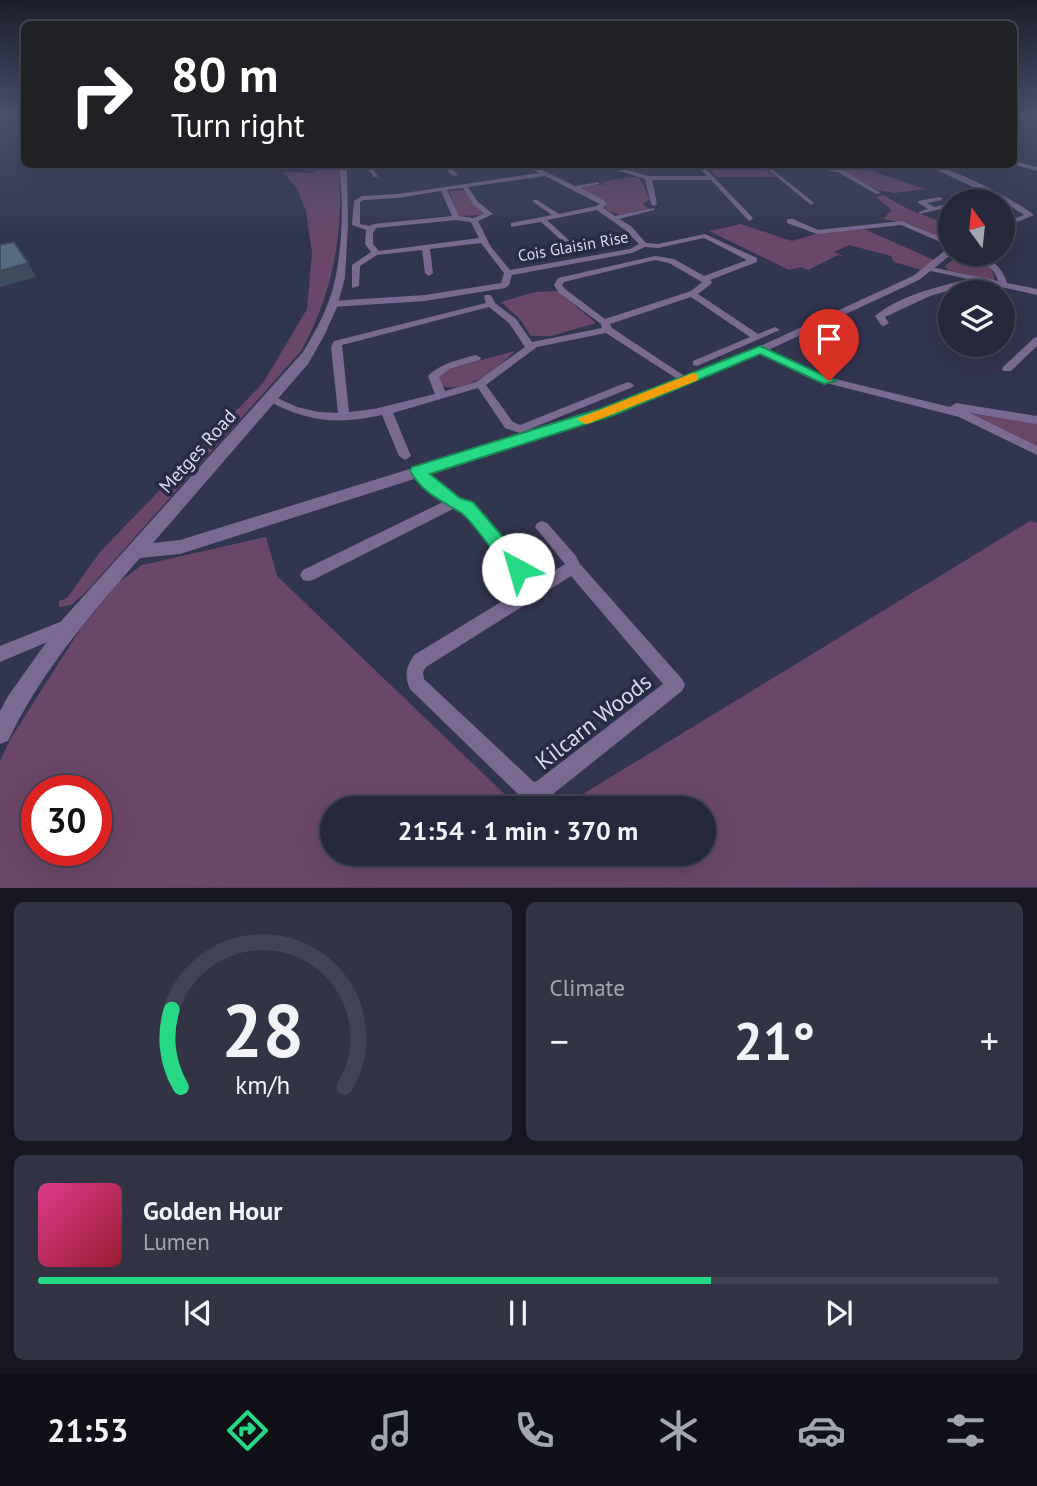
<!DOCTYPE html>
<html lang="en">
<head>
<meta charset="utf-8">
<style>
  body { margin:0; font-family:"PT Sans",sans-serif; background:#323446; color:#f1f3f6; height:100vh; display:flex; flex-direction:column; font-size:26px; white-space:nowrap }
  * { box-sizing:border-box; margin:0 }
  p { font-size:23px; color:#a4a6af }
  .icon { flex:none; width:38px; height:38px; fill:none; stroke:currentColor; stroke-width:2; stroke-linecap:round; stroke-linejoin:round }
  .map { position:relative; height:888px; overflow:hidden }
  .panel { display:flex; flex-direction:column; gap:14px; padding:14px; background:#151620; flex:1 }
  .panel>* { flex:none }
  .banner { position:absolute; left:21px; top:21px; width:996px; height:147px; border-radius:10px; box-shadow:0 7px 28px #0002,0 0 0 2px #424455; background:#202124; color:#fff; overflow:hidden }
  .needle { width:46px; rotate:345deg }
  .tools { position:absolute; left:938px; top:189px; display:grid; gap:14px }
  .tools a { display:grid; place-items:center; width:77px; height:77px; border-radius:50%; background:#26283b; box-shadow:0 7px 28px #0002,0 0 0 2px #424455; font-size:35px }
  .speed { position:absolute; left:21px; top:775px; display:flex; gap:14px; font-size:35px; font-weight:700; text-align:center }
  .speed>* { display:grid; place-content:center; width:91px; height:91px; border-radius:50%; background:#26283b; box-shadow:0 7px 28px #0002,0 0 0 2px #424455; line-height:1 }
  .speed .limit { border:10px solid #d22; background:#fff; color:#111 }
  .pin { position:absolute; display:grid; place-items:center; width:60px; height:60px; color:#fff; margin:-72px -30px; border-radius:50% 50% 50% 0; rotate:-45deg; box-shadow:0 0 7px #0007 }
  .pin .icon { rotate:45deg }
  .me { position:absolute; width:77px; margin:-38px; rotate:321deg; stroke-linejoin:round; filter:drop-shadow(0 0 5px #0008) }
  .turn { display:flex; align-items:center; gap:24px; height:147px; padding:0 35px; font-size:32px }
  .turn .icon { width:91px; height:91px; stroke-width:2.5 }
  .turn b { display:block; font-size:49px; line-height:60px }
  .big { font-size:52px; font-weight:700; line-height:1.1 }
  .panel .widget { flex:1; display:flex; flex-direction:column; justify-content:center; gap:10px; min-width:0; padding:0 24px; border-radius:10px; background:#323446 }
  .panel .dial { align-items:center; gap:0 }
  .dial svg { height:182px; overflow:visible; fill:none; stroke:#424455; stroke-width:7; stroke-linecap:round; text-anchor:middle }
  .dial text { fill:#f1f3f6; stroke:none }
  .song { display:flex; align-items:center; gap:21px }
  .cover { width:84px; height:84px; border-radius:10px; background:linear-gradient(135deg,hsl(330 70% 55%),hsl(350 70% 35%)) }
  .played { height:7px; border-radius:4px; background:linear-gradient(90deg,#27d885 70%,#424455 70%) }
  .keys { display:flex; justify-content:space-around; direction:ltr }
  .heat { display:flex; justify-content:space-between; align-items:center; font-size:38px; direction:ltr }
  .panel .tiles { flex:1; display:grid; gap:14px; grid-template-columns:1fr 1fr }
  .widget:last-child { grid-column:span 2 }
  .trip { position:absolute; left:320px; top:796px; width:396px; height:70px; border-radius:35px; background:#26283b; box-shadow:0 7px 28px #0002,0 0 0 2px #424455; font-weight:700; line-height:70px; text-align:center }
  .tab-bar { display:flex; height:112px; justify-content:space-around; align-items:center; background:#0f1018; color:#a4a6af }
  .tab-bar .icon { width:49px; height:49px }
  .tab-bar .selected { color:#27d885 }
  .tab-bar b { font-size:32px; color:#f1f3f6 }
  .map>svg:first-child { display:block }
</style>
</head>
<body>
<div class="map">
<svg width="1037" height="888" viewBox="0 0 1037 888">
  <rect width="100%" height="100%" fill="#32354f"/>
  <path fill="#6a4768" fill-rule="evenodd" d="M822,165h32l71,24 -30,4 -17,-3 -32,-17 -23,-6z
    M709,168h52l16,9h-60z
    M319,169l20,1c5,64 -7,126 -38,181l-216,242 -14,12 -12,2v-6l8,-3 33,-46 163,-169 44,-74 5,-56 -6,-42 -9,-23 -14,-16 29,1z
    M631,177l9,1 10,22 -8,4 8,5 -31,6 -15,-6 3,-5 -27,-16 21,-4 9,3 -9,-5z
    M463,190l21,25 -26,1 -9,-25z
    M883,195l27,15 37,14 -5,2 8,4v12l-39,-18 -28,-5 9,-9 -16,-13z
    M741,224l51,17 27,-8 45,-4 70,31 -12,10 -28,-8 -3,-6 -42,-11 -15,7 12,5 -8,-2 -30,15 -7,-3 -12,3 -80,-39z
    M960,254h10l-4,4 25,8 4,15 -47,-11 -3,-4z
    M557,291l39,32 -45,13h-20l-12,-18 -18,-16 33,-10z
    M515,351c-18,17 -47,42 -73,35l-5,-11 5,-4z
    M967,413l70,10v25z
    M1030,521l7,2v364l-1037,1v-127l11,-23 70,-110 38,-46 23,-17 124,-28 11,39 242,232h-187v46h372v-46h-144zM37,791h59v59h-59z"/>
  <g fill="none" stroke-linecap="round" stroke-linejoin="round">
    <path fill="#7a6991" fill-rule="evenodd" d="M1013,161l24,6v4l-25,-7z
      M364,164h6l8,13h-4z
      M440,164h7l11,11 -5,1z
      M518,164h6v1l-3,2z
      M597,164h11l40,12h59l-11,-12 128,1 23,7 34,21 -5,1 -38,-22 -31,-5 -39,-1 45,36 1,1 -3,2 -47,-39 -58,3 46,48 1,2 -4,2 -38,-41h-59l5,24 -3,2 -3,-2 -6,-25z
      M532,165l43,21 24,-4v2l-18,4 22,12 4,4 -4,4 12,8 39,-8v2l-35,9 12,7 15,17 12,1 47,-10 52,24v4l-47,18 2,2 -1,2 -13,10 60,40 17,-7 5,3 -83,36 -4,-1v-4l57,-24 -59,-40 -81,27 2,4 77,51 1,2 -5,3 -79,-51 -69,14 -51,38 27,37 7,3 105,-42 4,-1 5,3 -1,2 -113,46 -15,-5 -27,-40 -85,25 18,43 -6,4 -6,-4 -17,-41c-43,10 -76,7 -115,-15l-2,-2 6,-3 26,12 22,5 19,1 -7,-66 3,-6 152,-38 -2,-6 1,-2h6l4,8 21,16 16,23 70,-14 -1,-4 -42,-31 -5,-8 4,-7 97,-22 19,3 30,17 43,-16 -43,-22 -46,10 -13,-1 -13,6 -120,22 -3,10 -4,3 -80,13 -93,6 -5,-3 5,-3 93,-6 76,-12 3,-10 -23,-30 -51,6 3,24 -4,3 -4,-3 -3,-23 -45,5 -17,11 -1,20 -7,2v-23l19,-13 -6,-8 1,-14 -14,-5 2,-24 8,-5 36,-2 141,-21 -9,-5zM545,176l55,28 -4,2 -37,8 -22,-14h-4v2l19,13 -41,8v4l30,-5 28,25h3v-4l-25,-23 50,-10 28,20 14,14 -9,5 -120,21 -19,-23 -13,-26 15,-7 -15,-12 -10,-15zM463,188l10,16 11,10 -11,4 -14,-2 -12,-26zM441,191l11,25 -78,8 -5,2 -9,-2v-22l4,-2 34,-2zM456,220l15,2 8,16 -100,13 -6,-7v-11l3,-5zM655,260l14,3 33,19 -11,9 -86,28 -40,-30 -3,-4 2,-3zM489,307l20,16 16,24 -49,35 -31,9 -6,-14 10,-8 31,-9 1,-2 -5,-3c-18,5 -35,8 -48,21l7,18 -61,15 -25,3 -7,-67z
      M940,197l2,1v2l-15,3 8,4 15,-4v4l-31,7v-2l9,-3 -10,-6v-2z
      M787,219h6l25,11 84,-9 48,20v5l-49,-21 -84,9 -30,-11z
      M972,256c18,0 30,10 35,27l30,6v6l-58,-13 -49,14 -45,21 4,6 -5,3 -3,-1 -6,-9c25,-21 63,-29 93,-37l-42,-9v-4l72,15c-4,-14 -13,-18 -26,-21z
      M1037,337v9l-26,25h-8l-1,-2 1,-2 31,-29z
      M760,347l59,28 131,32 6,-4 81,13v8l-67,-11 67,33v9l-78,-38 -148,-38 -55,-27v-4z
      M418,466c8,4 11,10 18,16 10,10 22,17 36,21l65,78 28,-17 -30,-37 2,-4 5,-2 5,2 29,33 4,8 102,115 3,6 -3,6 -134,107c-9,4 -16,5 -25,1l-113,-110c-6,-14 -4,-21 4,-34l110,-67 -62,-77 -7,-3 -142,72 -5,1 -5,-1 -3,-5 3,-5 140,-68c-12,-9 -23,-18 -31,-31l1,-3zM571,576l92,108 -126,97 -3,1 -110,-103 -1,-7 3,-5z
      M70,618l6,2 2,5 -2,5 -76,32v-16z"/>
    <path fill="#7a6991" fill-rule="evenodd" d="M338,164h6l3,9 1,52 -3,53 -8,29 -12,27 -17,30 -155,179 27,-3 424,-131 152,-61 157,-72 34,-27 3,-1v6h2l-33,26 -155,72 -150,63 -434,139 -40,4c-50,57 -99,114 -132,183l-8,3v-33l8,-15 55,-77 240,-267c12,-20 24,-41 30,-64 9,-33 12,-90 5,-124z
      M924,164c23,0 91,36 110,51l-31,13v-5l21,-8 -21,-14z"/>
  </g>
  <path fill="#3d4b5c" d="M28,263l8,14 -36,10v-16z"/>
  <path fill="#576b83" stroke="#3d4b5c" stroke-width="2" d="M14,242l14,21 -28,8v-26z"/>
  <linearGradient id="sky" x2="0" y2="1"><stop stop-color="#1c1d2b"/><stop offset="0.48" stop-color="#49516e"/><stop offset="1" stop-color="#49516e" stop-opacity="0"/></linearGradient>
  <rect width="1037" height="239" fill="url(#sky)"/>
  <path fill="#27d885" stroke="#198c56" stroke-width="2" d="M760,346l76,35 -12,3 -64,-30 -146,61 -184,59 30,24 13,4 52,61 3,6 -3,6h-14c-11,-13 -39,-56 -51,-63 -20,-12 -37,-19 -50,-41l2,-4 191,-59z"/>
  <path fill="#f59e0b" d="M693,373l5,1v6l-108,43 -5,1 -8,-5z"/>
  <g text-anchor="middle" dominant-baseline="central" stroke-width="7" stroke-linejoin="round" paint-order="stroke">
    <g font-size="16" fill="#d8dbeb" stroke="#282b44">
      <text transform="translate(573 246) rotate(-10)">Cois Glaisin Rise</text>
    </g>
    <g font-size="19" fill="#d8dbeb" stroke="#282b44">
      <text transform="translate(197 451) rotate(-48)">Metges Road</text>
    </g>
    <g font-size="23" fill="#d8dbeb" stroke="#282b44">
      <text transform="translate(593 721) rotate(-38)">Kilcarn Woods</text>
    </g>
  </g>
</svg>
<div class="tools">
<a><svg class="needle" viewBox="-14 -14 28 28"><path d="M0-13l5 13h-10z" fill="#e53935"/><path d="M0 13l5-13h-10z" fill="#a4a6af"/></svg></a>
<a><svg class="icon" aria-label="layers" viewBox="0 0 24 24"><path d="M12 4l9 5-9 5-9-5zM3 14l9 5 9-5"/></svg></a>
</div>
<div class="speed"><div class="limit">30</div></div>
<div class="pin" style="left:829px;top:381px;background:#d93025"><svg class="icon" aria-label="arrive" viewBox="0 0 24 24"><path d="M6 21V4h12l-3 4 3 4H6"/></svg></div>
<svg class="me" style="left:518px;top:569px" viewBox="-20 -20 40 40"><circle r="19" fill="#fff"/><path d="M0-13L10 11 0 6-10 11z" fill="#27d885"/></svg>
<div class="trip">21:54 · 1 min · 370 m</div>
<div class="banner">
<div class="turn"><svg class="icon" aria-label="right" viewBox="0 0 24 24"><path d="M7 20v-9h11M14 6l5 5-5 5"/></svg><div><b>80 m</b>Turn right</div></div>
</div>
</div>
<section class="panel">
<div class="tiles">
<div class="widget dial"><svg viewBox="0 0 100 80">
<path d="M14 69A42 42 0 1 1 86 69"/>
<path d="M14 69A42 42 0 0 1 10 35" stroke="#27d885"/>
<text x="50" y="56" font-size="32" font-weight="700">28</text>
<text x="50" y="72" font-size="11">km/h</text>
</svg></div>
<div class="widget"><p>Climate</p>
<div class="heat"><a>−</a><b class="big">21°</b><a>+</a></div>
</div>
<div class="widget">
<div class="song"><i class="cover"></i><div><b>Golden Hour</b><p>Lumen</p></div></div>
<div class="played"></div>
<div class="keys"><svg class="icon" aria-label="previous" viewBox="0 0 24 24"><path d="M18 5L8 12l10 7zM5 5v14"/></svg><svg class="icon" aria-label="pause" viewBox="0 0 24 24"><path d="M8 5v14M16 5v14"/></svg><svg class="icon" aria-label="next" viewBox="0 0 24 24"><path d="M6 5l10 7-10 7zM19 5v14"/></svg></div>
</div>
</div>
</section>
<nav class="tab-bar">
<b>21:53</b>
<svg class="icon selected" aria-label="directions" viewBox="0 0 24 24"><path d="M12 3l9 9-9 9-9-9zM9 14v-3h6M13 9l2 2-2 2"/></svg>
<svg class="icon" aria-label="music" viewBox="0 0 24 24"><path d="M9 18V5l10-2v13"/><circle cx="6" cy="18" r="3"/><circle cx="16" cy="16" r="3"/></svg>
<svg class="icon" aria-label="phone" viewBox="0 0 24 24"><path d="M5 4h4l2 5-3 2q2 4 5 5l2-3 5 2v4C11 20 4 13 5 4z"/></svg>
<svg class="icon" aria-label="climate" viewBox="0 0 24 24"><path d="M12 3v18M4 7l16 10M4 17L20 7"/></svg>
<svg class="icon" aria-label="car" viewBox="0 0 24 24"><path d="M5 17H2v-5l4-1 3-4h7l3 4 3 1v5h-3M9 17h6M6 11h13"/><circle cx="7" cy="17" r="2"/><circle cx="17" cy="17" r="2"/></svg>
<svg class="icon" aria-label="filters" viewBox="0 0 24 24"><path d="M4 7h16M4 17h16"/><circle cx="9" cy="7" r="2"/><circle cx="15" cy="17" r="2"/></svg>
</nav>
</body>
</html>
